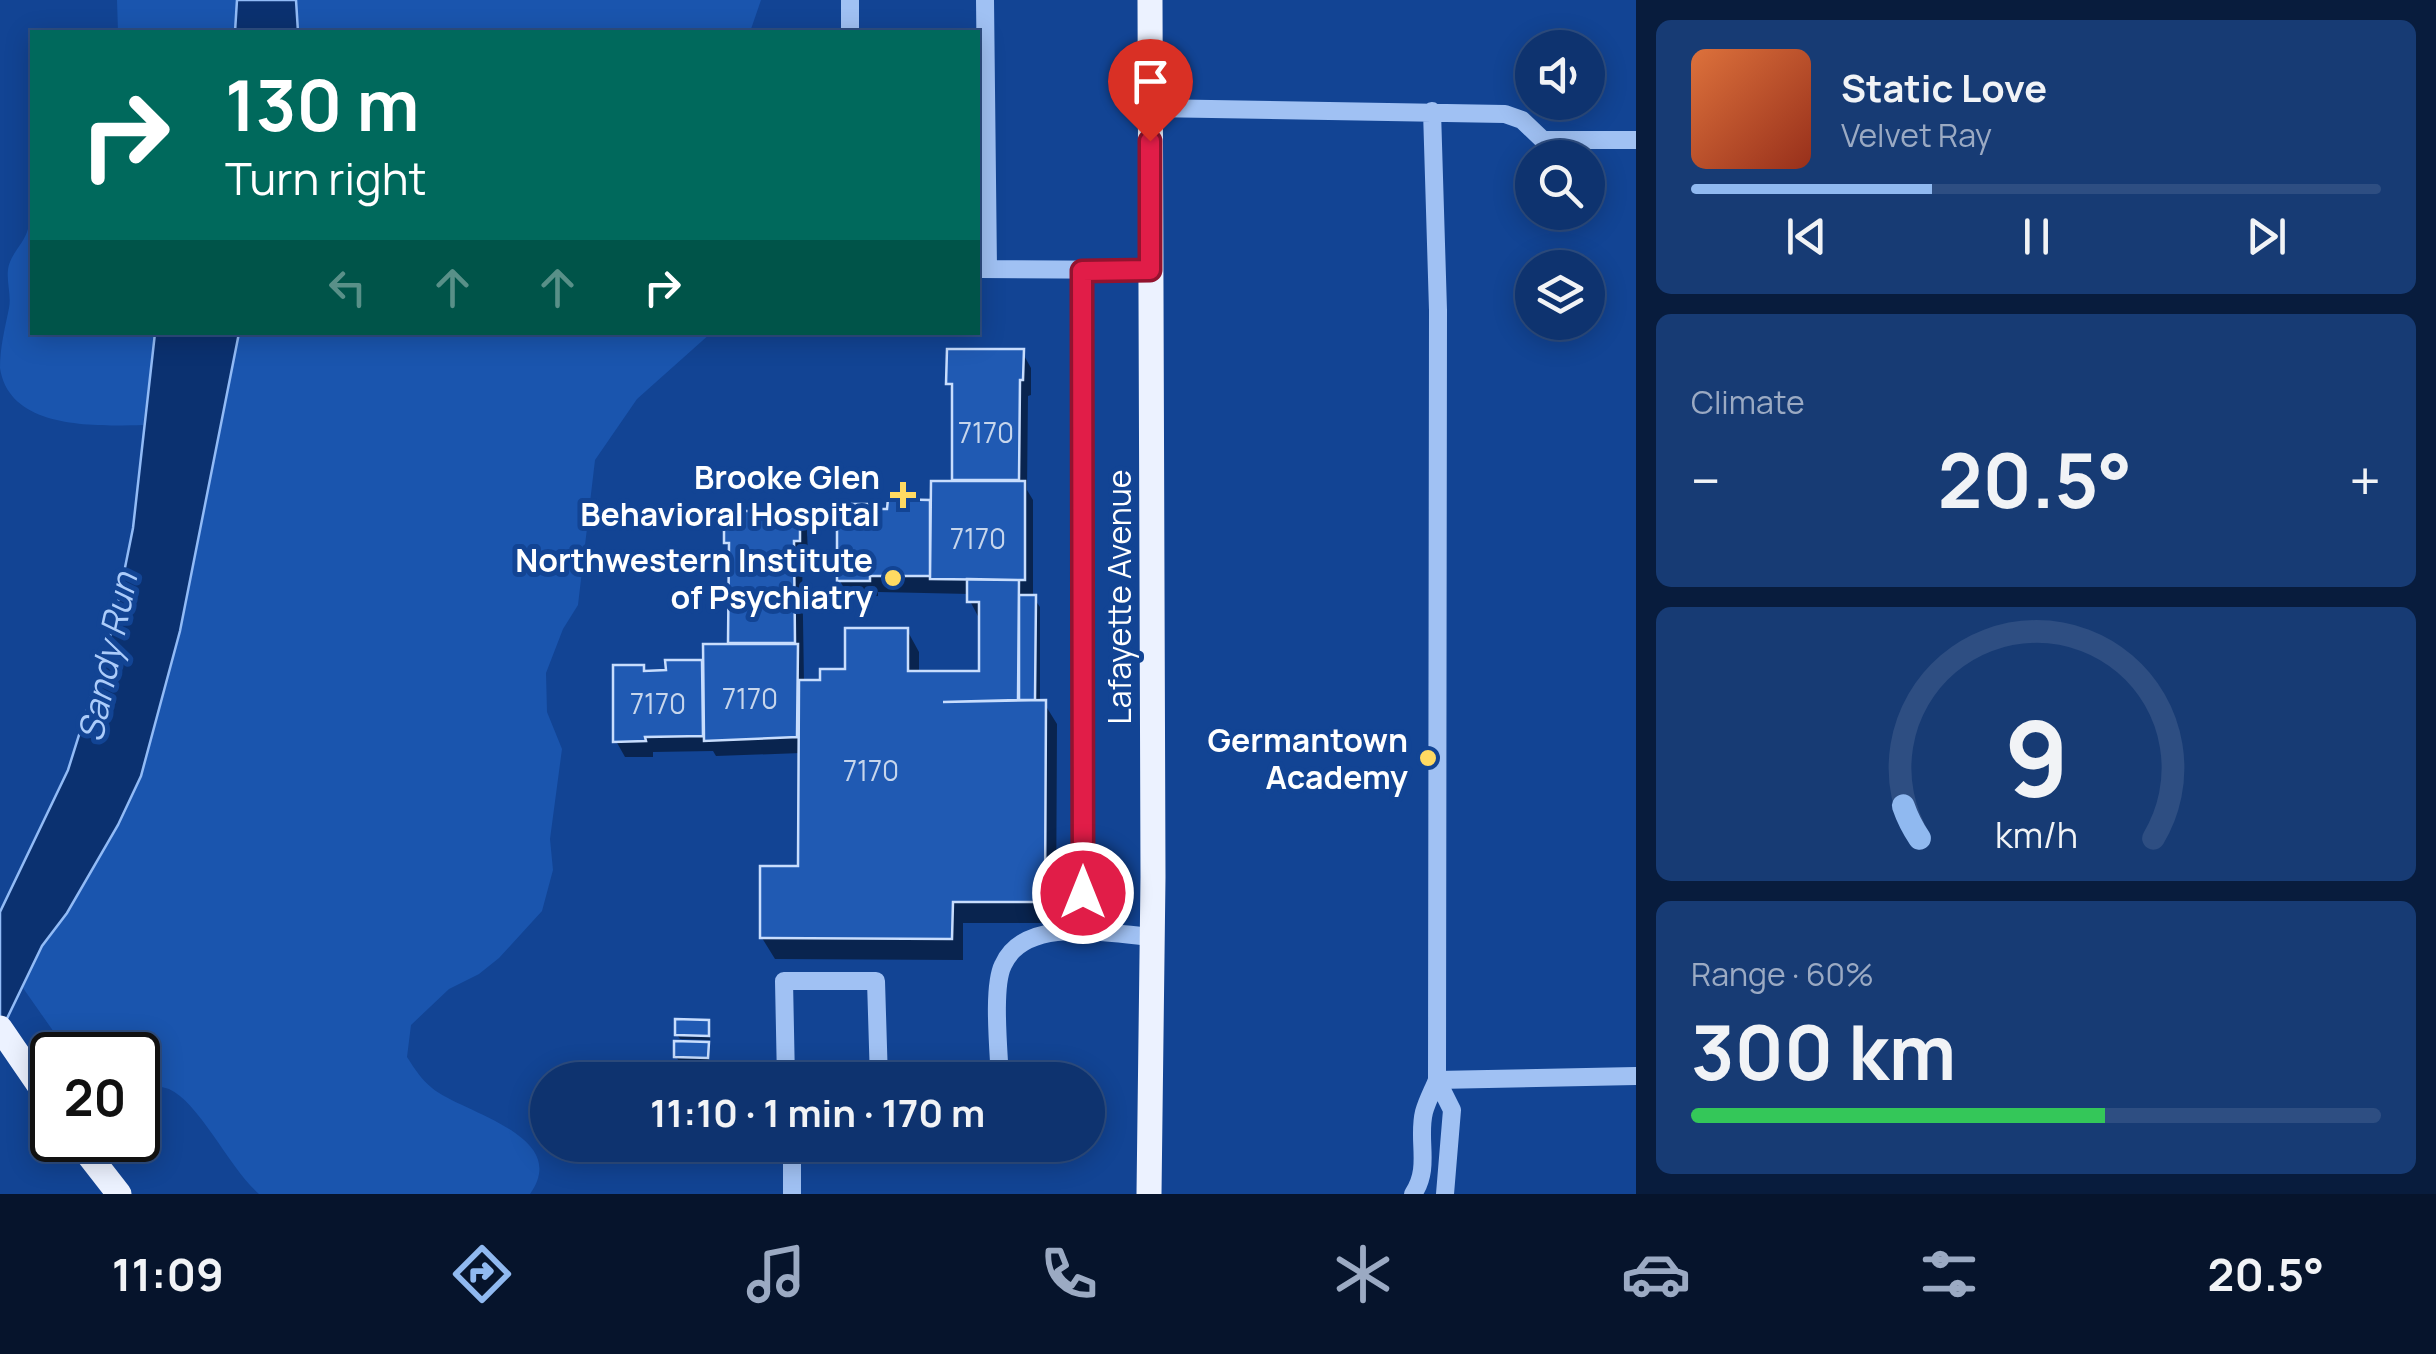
<!DOCTYPE html>
<html lang="en">
<head>
<meta charset="utf-8">
<style>
  body { margin:0; font-family:Manrope,sans-serif; background:#173b74; color:#f1f3f6; height:100vh; display:flex; flex-direction:column; font-size:38px; white-space:nowrap }
  * { box-sizing:border-box; margin:0 }
  p { font-size:32px; color:#9baac3 }
  .icon { flex:none; width:55px; height:55px; fill:none; stroke:currentColor; stroke-width:2; stroke-linecap:round; stroke-linejoin:round }
  .map { position:relative; flex:1; overflow:hidden }
  .panel { display:flex; flex-direction:column; gap:20px; padding:20px; background:#081c3d; width:800px }
  .panel>* { flex:none }
  .top-card { position:absolute; left:30px; top:30px; width:950px; height:305px; border-radius:0px; box-shadow:0 5px 25px #0003,0 0 0 2px #2e4e82; background:#00695c; color:#fff; overflow:hidden }
  .buttons { position:absolute; left:1515px; top:30px; display:grid; gap:20px }
  .buttons a { display:grid; place-items:center; width:90px; height:90px; border-radius:50%; background:#0e336f; box-shadow:0 5px 25px #0003,0 0 0 2px #2e4e82; font-size:50px }
  .speed { position:absolute; left:30px; top:1032px; display:flex; gap:20px; font-size:50px; font-weight:700; text-align:center }
  .speed>* { display:grid; place-content:center; width:130px; height:130px; border-radius:50%; background:#0e336f; box-shadow:0 5px 25px #0003,0 0 0 2px #2e4e82; line-height:1 }
  .speed .limit { border:5px solid #111; border-radius:15px; background:#fff; color:#111 }
  .pin { position:absolute; display:grid; place-items:center; width:85px; height:85px; color:#fff; margin:-102px -42px; border-radius:50% 50% 50% 0; rotate:-45deg; box-shadow:0 0 10px #0007 }
  .pin .icon { rotate:45deg }
  .me { position:absolute; width:110px; margin:-55px; rotate:0deg; stroke-linejoin:round; filter:drop-shadow(0 0 8px #0008) }
  .turn { display:flex; align-items:center; gap:35px; height:210px; padding:0 30px; font-size:45px }
  .turn .icon { width:130px; height:130px; stroke-width:2.5 }
  .turn b { display:block; font-size:70px; line-height:85px }
  .lanes { display:flex; align-items:center; height:95px; padding:0 30px; background:#0003; justify-content:center; gap:50px; direction:ltr }
  .lanes .off { opacity:.35 }
  .big { font-size:75px; font-weight:700; line-height:1.1 }
  .panel .widget { flex:1; display:flex; flex-direction:column; justify-content:center; gap:15px; min-width:0; padding:0 35px; border-radius:15px; background:#173b74 }
  .panel .dial { align-items:center; gap:0 }
  .dial svg { height:260px; overflow:visible; fill:none; stroke:#2e4e82; stroke-width:7; stroke-linecap:round; text-anchor:middle }
  .dial text { fill:#f1f3f6; stroke:none }
  .song { display:flex; align-items:center; gap:30px }
  .cover { width:120px; height:120px; border-radius:15px; background:linear-gradient(135deg,hsl(20 70% 55%),hsl(10 70% 35%)) }
  .played { height:10px; border-radius:5px; background:linear-gradient(90deg,#90b9f0 35%,#2e4e82 35%) }
  .keys { display:flex; justify-content:space-around; direction:ltr }
  .heat { display:flex; justify-content:space-between; align-items:center; font-size:55px; direction:ltr }
  .charge { height:15px; border-radius:8px; background:linear-gradient(90deg,#34c759 60%,#2e4e82 0) }
  .trip { position:absolute; left:530px; top:1062px; width:575px; height:100px; border-radius:50px; background:#0e336f; box-shadow:0 5px 25px #0003,0 0 0 2px #2e4e82; font-weight:700; line-height:100px; text-align:center }
  .dock { display:flex; height:160px; justify-content:space-around; align-items:center; background:#06142c; color:#9baac3 }
  .dock .icon { width:70px; height:70px }
  .dock .current { color:#90b9f0 }
  .dock b { font-size:45px; color:#f1f3f6 }
  main { display:flex; flex:1; min-height:0 }
  .map>svg:first-child { display:block }
</style>
</head>
<body>
<main>
<div class="map">
<svg width="1636" height="1194" viewBox="0 0 1636 1194">
  <rect width="100%" height="100%" fill="#124494"/>
  <path fill="#1a55ae" d="M117,0h120l-2,32h-117z
    M296,0h465l-11,32h-452z
    M32,176v156l123,1 -12,92c-47,1 -134,5 -143,-57 0,-21 5,-40 9,-60 3,-15 -5,-32 1,-46 4,-11 15,-21 18,-33 5,-19 -4,-35 4,-53z
    M239,333h472l-74,66 -42,61 -17,145 -15,24 -17,44 1,39 15,37 -12,90 3,31 -11,41 -43,47 -20,16 -30,15 -38,36 -4,32c7,11 14,22 25,31 30,25 140,47 98,106h-271c-29,-25 -60,-92 -90,-105 -9,-3 -22,-5 -31,-6v-28h-68l-47,-67 19,-42 25,-33 51,-88 23,-49 39,-145z"/>
  <path fill="#0b3170" stroke="#92bbf6" stroke-width="2.5" d="M237,0h59l2,32h-63z
    M155,333h84l-59,298 -39,145 -23,49 -51,88 -25,33 -42,87v-121l68,-142 45,-143 20,-99z"/>
  <path fill="#0007" d="M1022,352l9,16v27l-3,1 -1,94 6,10v97l7,10v96h4l13,21 -1,199h-93v37l-188,-1 -13,-21 38,-70 1,-115 -85,3 -3,-5 -60,1v5h-28l-9,-16 26,-73 4,5h23l-1,-10 36,-1 27,-16 1,-94 -6,-10 72,-29 9,17 1,27h-6l2,125h19l24,-10 60,-42 12,22v22h62v-52l-11,-21v-7l-92,-2v4l-29,1 -9,-16 29,-69h21v-10h43l21,-18 1,-90 -6,-10z
    M708,1022l2,18 -30,-1 -3,-4z
    M707,1045l2,17 -30,-1 -3,-4z"/>
  <path fill="#205ab3" stroke="#c8ddfd" stroke-width="2.5" d="M947,349h77l-1,31h-3l-1,100h-67v-96h-6z
    M931,481h94v99l-95,-1z
    M888,499l42,1v76h-60v5h-33v-77h30l1,5h19z
    M724,511h76v30h-6l1,102h-67l1,-100h-5z
    M967,579l52,1 -1,120 -75,2 103,-2 -1,202h-92l-1,37 -192,-1v-72h38l1,-186h21v-11h25v-41h63v43h71v-69h-12z
    M1019,595h17l-1,105h-16z
    M703,644h95l-1,93 -93,4z
    M665,660h37l1,76 -58,1 1,4 -33,1v-77h31v6l22,-1z
    M675,1019l34,1v16l-34,-1z
    M674,1041l35,1 -1,16 -34,-1z"/>
  <g fill="none" stroke-linecap="round" stroke-linejoin="round">
    <path stroke="#a0c1f3" stroke-width="18" d="M985,0l3,269
      M850,32v-32
      M1151,108l354,6 17,6 21,20h93
      M980,269l169,1
      M1082,271l1,661
      M786,1080l-2,-99h92l3,99
      M1000,1080c-1,-27 -8,-93 3,-115 22,-50 107,-31 149,-28
      M1437,1080l199,-4
      M1437,1080l15,30 -7,84
      M792,1145v49
      M927,1145c24,10 39,15 60,0
      M1413,1194c18,-26 4,-54 11,-82 3,-11 9,-22 13,-32l1,-770 -6,-199"/>
    <path stroke="#ecf2ff" stroke-width="25" d="M0,1028l52,76
      M77,1140l42,54
      M1149,1194l4,-317 -3,-877"/>
  </g>
  <g fill="none" stroke-linecap="round" stroke-linejoin="round">
    <defs>
      <path id="route" d="M1083,893l-1,-622 68,-1v-129"/>
    </defs>
    <use href="#route" stroke="#92132f" stroke-width="25"/>
    <use href="#route" stroke="#e11d48" stroke-width="18"/>
  </g>
  <g fill="#ffda62" stroke="#124494" stroke-width="4">
    <path d="M898 480h10v10h10v10h-10v10h-10v-10h-10v-10h10z"/>
    <circle cx="893" cy="578" r="10"/>
    <circle cx="1428" cy="758" r="10"/>
  </g>
  <g text-anchor="middle" dominant-baseline="central" stroke-width="10" stroke-linejoin="round" paint-order="stroke">
    <g font-size="28" fill="#c7d6ec">
      <text x="986" y="432">7170</text>
      <text x="978" y="538">7170</text>
      <text x="750" y="698">7170</text>
      <text x="658" y="703">7170</text>
      <text x="871" y="770">7170</text>
    </g>
    <g font-size="32" font-weight="bold" fill="#fff" stroke="#124494" text-anchor="end">
      <text x="880" y="477">Brooke Glen<tspan x="880" dy="37">Behavioral Hospital</tspan></text>
      <text x="873" y="560">Northwestern Institute<tspan x="873" dy="37">of Psychiatry</tspan></text>
      <text x="1408" y="740">Germantown<tspan x="1408" dy="37">Academy</tspan></text>
    </g>
    <g font-size="32" fill="#fff" stroke="#124494">
      <text transform="translate(1119 597) rotate(-90)">Lafayette Avenue</text>
    </g>
    <g font-size="35" font-style="italic" fill="#acccfa" stroke="#124494">
      <text transform="translate(107 657) rotate(-78)">Sandy Run</text>
    </g>
  </g>
</svg>
<div class="buttons">
<a><svg class="icon" aria-label="sound" viewBox="0 0 24 24"><path d="M4 9h4l5-4v14l-5-4H4zM17 9q2 3 0 6"/></svg></a>
<a><svg class="icon" aria-label="search" viewBox="0 0 24 24"><circle cx="10" cy="10" r="6"/><path d="M15 15l6 6"/></svg></a>
<a><svg class="icon" aria-label="layers" viewBox="0 0 24 24"><path d="M12 4l9 5-9 5-9-5zM3 14l9 5 9-5"/></svg></a>
</div>
<div class="speed"><div class="limit">20</div></div>
<div class="pin" style="left:1150px;top:141px;background:#d93025"><svg class="icon" aria-label="arrive" viewBox="0 0 24 24"><path d="M6 21V4h12l-3 4 3 4H6"/></svg></div>
<svg class="me" style="left:1083px;top:893px" viewBox="-20 -20 40 40"><circle r="17" fill="#e11d48" stroke="#fff" stroke-width="3"/><path d="M0-11L8 9 0 5-8 9z" fill="#fff"/></svg>
<div class="trip">11:10 · 1 min · 170 m</div>
<div class="top-card">
<div class="turn"><svg class="icon" aria-label="right" viewBox="0 0 24 24"><path d="M7 20v-9h11M14 6l5 5-5 5"/></svg><div><b>130 m</b>Turn right</div></div>
<div class="lanes"><svg class="icon off" aria-label="left" viewBox="0 0 24 24"><path d="M17 20v-9H6M10 6l-5 5 5 5"/></svg><svg class="icon off" aria-label="ahead" viewBox="0 0 24 24"><path d="M12 20V5M6 11l6-6 6 6"/></svg><svg class="icon off" aria-label="ahead" viewBox="0 0 24 24"><path d="M12 20V5M6 11l6-6 6 6"/></svg><svg class="icon" aria-label="right" viewBox="0 0 24 24"><path d="M7 20v-9h11M14 6l5 5-5 5"/></svg></div>
</div>
</div>
<section class="panel">
<div class="widget">
<div class="song"><i class="cover"></i><div><b>Static Love</b><p>Velvet Ray</p></div></div>
<div class="played"></div>
<div class="keys"><svg class="icon" aria-label="previous" viewBox="0 0 24 24"><path d="M18 5L8 12l10 7zM5 5v14"/></svg><svg class="icon" aria-label="pause" viewBox="0 0 24 24"><path d="M8 5v14M16 5v14"/></svg><svg class="icon" aria-label="next" viewBox="0 0 24 24"><path d="M6 5l10 7-10 7zM19 5v14"/></svg></div>
</div>
<div class="widget"><p>Climate</p>
<div class="heat"><a>−</a><b class="big">20.5°</b><a>+</a></div>
</div>
<div class="widget dial"><svg viewBox="0 0 100 80">
<path d="M14 69A42 42 0 1 1 86 69"/>
<path d="M14 69A42 42 0 0 1 9 59" stroke="#90b9f0"/>
<text x="50" y="56" font-size="32" font-weight="700">9</text>
<text x="50" y="72" font-size="11">km/h</text>
</svg></div>
<div class="widget"><p>Range · 60%</p><b class="big">300 km</b><div class="charge"></div></div>
</section>
</main>
<nav class="dock">
<b>11:09</b>
<svg class="icon current" aria-label="directions" viewBox="0 0 24 24"><path d="M12 3l9 9-9 9-9-9zM9 14v-3h6M13 9l2 2-2 2"/></svg>
<svg class="icon" aria-label="music" viewBox="0 0 24 24"><path d="M9 18V5l10-2v13"/><circle cx="6" cy="18" r="3"/><circle cx="16" cy="16" r="3"/></svg>
<svg class="icon" aria-label="phone" viewBox="0 0 24 24"><path d="M5 4h4l2 5-3 2q2 4 5 5l2-3 5 2v4C11 20 4 13 5 4z"/></svg>
<svg class="icon" aria-label="climate" viewBox="0 0 24 24"><path d="M12 3v18M4 7l16 10M4 17L20 7"/></svg>
<svg class="icon" aria-label="car" viewBox="0 0 24 24"><path d="M5 17H2v-5l4-1 3-4h7l3 4 3 1v5h-3M9 17h6M6 11h13"/><circle cx="7" cy="17" r="2"/><circle cx="17" cy="17" r="2"/></svg>
<svg class="icon" aria-label="filters" viewBox="0 0 24 24"><path d="M4 7h16M4 17h16"/><circle cx="9" cy="7" r="2"/><circle cx="15" cy="17" r="2"/></svg>
<b>20.5°</b>
</nav>
</body>
</html>
